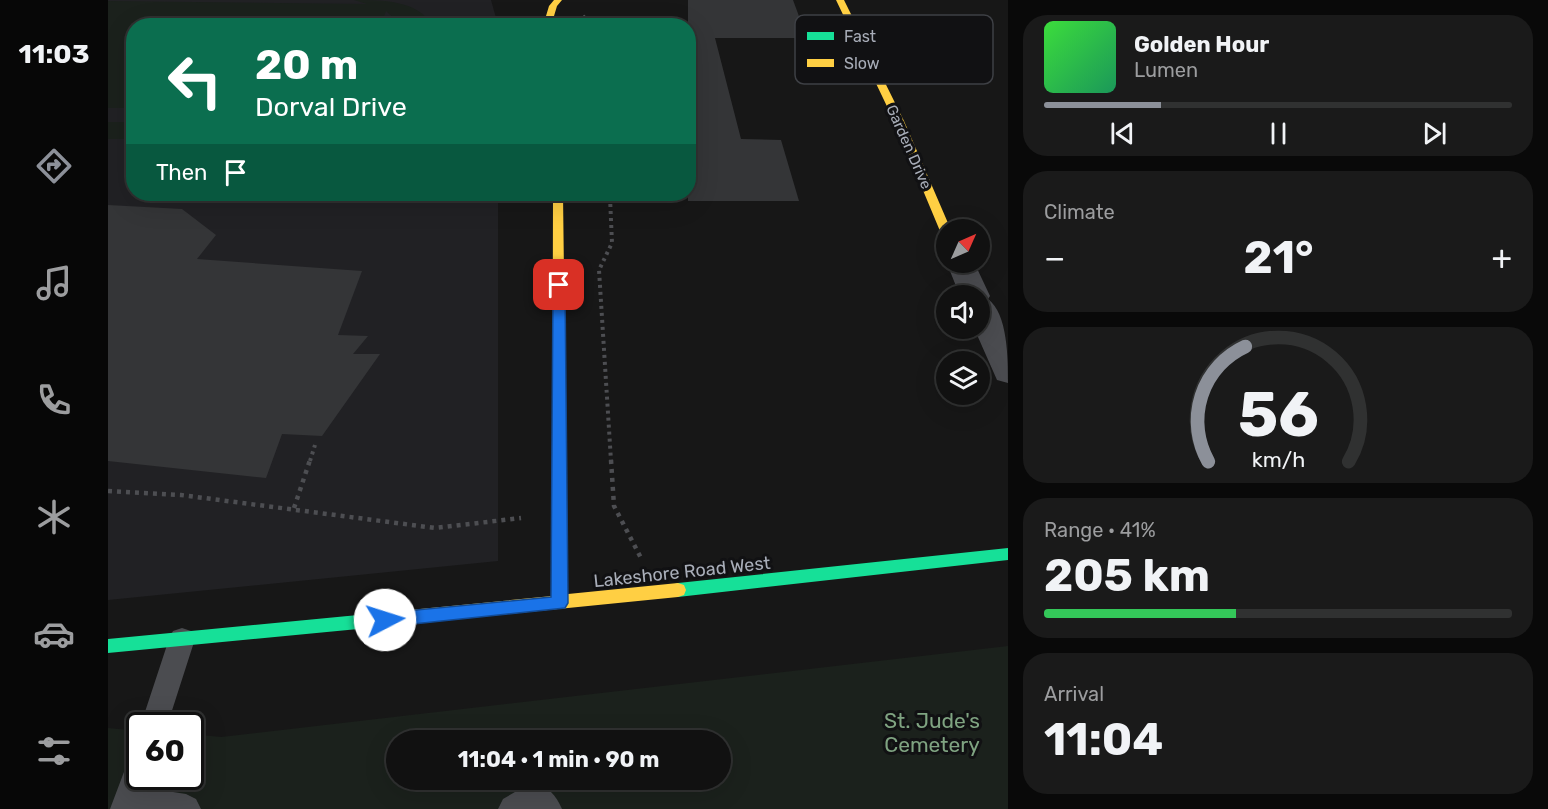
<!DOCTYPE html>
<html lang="en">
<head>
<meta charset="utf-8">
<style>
  body { margin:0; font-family:Rubik,sans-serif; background:#1a1a1a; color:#f1f3f6; height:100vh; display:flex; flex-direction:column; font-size:22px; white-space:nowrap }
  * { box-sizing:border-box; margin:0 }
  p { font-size:20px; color:#9c9d9f }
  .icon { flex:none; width:33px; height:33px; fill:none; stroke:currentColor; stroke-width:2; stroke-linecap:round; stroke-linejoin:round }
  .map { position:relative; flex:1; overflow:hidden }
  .panel { display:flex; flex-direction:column; gap:15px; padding:15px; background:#090909; width:540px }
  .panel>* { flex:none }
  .top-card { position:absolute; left:18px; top:18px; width:570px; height:183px; border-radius:24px; box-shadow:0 6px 24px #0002,0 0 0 2px #303131; background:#0b6e4f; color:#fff; overflow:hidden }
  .needle { width:39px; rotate:45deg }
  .fabs { position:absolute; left:828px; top:219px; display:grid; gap:12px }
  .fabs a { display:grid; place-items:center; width:54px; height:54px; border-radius:50%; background:#111; box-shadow:0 6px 24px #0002,0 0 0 2px #303131; font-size:30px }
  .speed { position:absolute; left:18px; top:712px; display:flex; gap:12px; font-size:30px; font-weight:700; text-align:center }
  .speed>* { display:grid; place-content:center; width:78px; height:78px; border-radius:50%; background:#111; box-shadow:0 6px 24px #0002,0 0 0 2px #303131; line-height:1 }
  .speed .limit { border:3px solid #111; border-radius:9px; background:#fff; color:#111 }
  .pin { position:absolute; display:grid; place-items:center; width:51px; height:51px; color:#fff; margin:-26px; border-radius:12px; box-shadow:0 3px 9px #0006 }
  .me { position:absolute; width:66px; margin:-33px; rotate:85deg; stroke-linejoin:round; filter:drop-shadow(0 0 4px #0008) }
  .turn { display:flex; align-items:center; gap:21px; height:126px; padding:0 30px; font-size:27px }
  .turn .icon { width:78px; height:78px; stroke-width:2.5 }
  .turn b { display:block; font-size:42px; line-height:51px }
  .then { display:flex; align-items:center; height:57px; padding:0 30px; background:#0003; gap:12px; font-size:22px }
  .big { font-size:45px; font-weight:700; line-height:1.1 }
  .panel .card { flex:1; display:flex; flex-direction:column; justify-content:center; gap:9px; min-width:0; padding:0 21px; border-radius:24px; background:#1a1a1a }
  .panel .dial { align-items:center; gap:0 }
  .dial svg { height:156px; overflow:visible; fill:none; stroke:#303131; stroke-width:7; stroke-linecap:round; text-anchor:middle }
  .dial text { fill:#f1f3f6; stroke:none }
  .song { display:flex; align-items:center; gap:18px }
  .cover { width:72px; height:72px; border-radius:9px; background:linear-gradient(135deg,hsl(120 70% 55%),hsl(150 70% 35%)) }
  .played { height:6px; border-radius:3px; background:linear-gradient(90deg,#8c9099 25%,#303131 25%) }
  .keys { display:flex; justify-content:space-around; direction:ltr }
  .heat { display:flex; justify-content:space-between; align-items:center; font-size:33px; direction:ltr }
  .charge { height:9px; border-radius:4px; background:linear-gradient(90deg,#34c759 41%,#303131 0) }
  .trip { position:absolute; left:278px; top:730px; width:345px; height:60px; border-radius:30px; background:#111; box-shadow:0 6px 24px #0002,0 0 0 2px #303131; font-weight:700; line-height:60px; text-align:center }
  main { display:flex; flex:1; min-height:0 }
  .menu { display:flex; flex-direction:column; width:108px; justify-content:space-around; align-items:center; background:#070707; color:#9c9d9f }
  .menu .icon { width:42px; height:42px }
  .menu .selected { color:#8c9099 }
  .menu b { font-size:27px; color:#f1f3f6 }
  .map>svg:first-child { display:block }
</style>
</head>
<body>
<main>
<nav class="menu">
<b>11:03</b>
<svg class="icon selected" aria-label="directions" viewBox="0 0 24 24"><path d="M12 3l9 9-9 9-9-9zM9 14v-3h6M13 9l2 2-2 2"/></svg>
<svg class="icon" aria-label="music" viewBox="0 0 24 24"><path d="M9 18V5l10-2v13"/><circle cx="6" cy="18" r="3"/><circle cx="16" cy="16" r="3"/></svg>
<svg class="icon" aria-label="phone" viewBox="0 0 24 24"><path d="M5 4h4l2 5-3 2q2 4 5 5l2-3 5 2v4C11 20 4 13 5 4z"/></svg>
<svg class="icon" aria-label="climate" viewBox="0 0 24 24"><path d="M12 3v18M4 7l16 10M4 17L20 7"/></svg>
<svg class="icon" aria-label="car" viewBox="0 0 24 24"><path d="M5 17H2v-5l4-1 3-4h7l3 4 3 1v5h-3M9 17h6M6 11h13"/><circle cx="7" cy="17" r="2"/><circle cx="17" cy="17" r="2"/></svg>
<svg class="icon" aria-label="filters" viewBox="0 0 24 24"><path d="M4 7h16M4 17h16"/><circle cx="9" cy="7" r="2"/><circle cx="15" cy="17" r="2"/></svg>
</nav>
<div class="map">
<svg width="900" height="809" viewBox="0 0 900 809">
  <rect width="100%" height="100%" fill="#171717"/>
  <path fill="#212124" d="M0,0h383l7,25 -364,1v168h364v367l-390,39z"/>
  <path fill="#1b211c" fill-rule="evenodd" d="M246,0c29,0 62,0 79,25h-32l-15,-14 -5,14 -247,1 -1,82h-25v-107l259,3z
    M0,122h25v17h-25z
    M900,646v163h-900v-81l31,3 1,46h50l1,-43 30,3zM288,741h324v39h-324z"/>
  <path fill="#343537" d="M580,0h105l14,38h-92l26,101 40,1 18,61h-111z
    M0,205l74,4 34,26 -19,24 165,12 -24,64 30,1 -15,18h27l-58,82 -40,-2 -16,44 -158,-17z"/>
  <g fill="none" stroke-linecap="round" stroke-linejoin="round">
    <path stroke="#4d4e52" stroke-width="2" stroke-dasharray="2 3" stroke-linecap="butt" d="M476,15l4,11
      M502,194v5"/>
    <path stroke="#4d4e52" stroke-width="4" stroke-dasharray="3 4" stroke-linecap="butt" d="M502,197l2,46 -13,27 12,191
      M202,461l5,-16"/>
    <path stroke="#4d4e52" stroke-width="4.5" stroke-dasharray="4 5" stroke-linecap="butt" d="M503,460l3,46 27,52
      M0,491l73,4 254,33 86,-10
      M186,508l16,-48"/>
    <path fill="#4b4c50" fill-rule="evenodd" d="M74,628l9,3 4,8 -28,87 -27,1 29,-88 4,-8z
      M32,752v25h11l-4,11 39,6 10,5 5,10h-91l20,-53z
      M426,781c14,6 22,14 28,28h-64l5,-10z"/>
    <path fill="#4b4c50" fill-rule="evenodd" d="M838,261l28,1 16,34 -2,3c20,15 20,60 20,84l-11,-3 -23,-52h6v-32h-20z"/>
    <path fill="#16e098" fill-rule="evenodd" d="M900,548v12l-330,37 -6,-2 -2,-5 2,-5 6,-2z
      M271,613l6,2 2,5 -2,5 -6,2 -271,26v-14z"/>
    <path fill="#ffcf43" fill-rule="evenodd" d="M446,0h8l-5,6 -6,20h-8l6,-20z
      M728,0h8l60,121 47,109h-5v4l-6,-3 -46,-110z
      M445,194h10l5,400 110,-11 6,2 2,5 -2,5 -6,2 -299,30 -6,-2 -2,-5 2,-5 6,-2 173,-17z"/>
  </g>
  <path fill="#1a73e8" stroke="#114b97" stroke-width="1.5" d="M451,281l6,4 3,318 -3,5 -180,19 -6,-2 -2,-5 2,-5 6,-2 166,-16 2,-312z"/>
  <g text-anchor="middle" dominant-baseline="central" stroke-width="6" stroke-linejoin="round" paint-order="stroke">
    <g font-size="15" fill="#a8adb8" stroke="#111113">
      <text transform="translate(801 147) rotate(66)">Garden Drive</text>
    </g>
    <g font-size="18" fill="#a8adb8" stroke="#111113">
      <text transform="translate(574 572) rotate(-6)">Lakeshore Road West</text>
    </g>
    <g font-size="21" fill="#7fa381" stroke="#111113">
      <text x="824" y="720">St. Jude's<tspan x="824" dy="24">Cemetery</tspan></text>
    </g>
  </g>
  <rect x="687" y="15" width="198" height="69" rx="9" fill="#111113" stroke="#3e4045" stroke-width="1.5"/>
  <rect x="699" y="32" width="27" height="8" fill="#16e098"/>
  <rect x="699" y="59" width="27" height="8" fill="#ffcf43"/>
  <g font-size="16" fill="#a8adb8">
    <text x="736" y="42">Fast</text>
    <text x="736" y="69">Slow</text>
  </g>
</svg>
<div class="fabs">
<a><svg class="needle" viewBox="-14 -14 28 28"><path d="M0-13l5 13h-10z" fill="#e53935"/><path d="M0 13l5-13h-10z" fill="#9c9d9f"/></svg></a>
<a><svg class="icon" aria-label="sound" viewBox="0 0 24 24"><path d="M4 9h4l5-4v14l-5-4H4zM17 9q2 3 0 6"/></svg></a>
<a><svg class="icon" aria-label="layers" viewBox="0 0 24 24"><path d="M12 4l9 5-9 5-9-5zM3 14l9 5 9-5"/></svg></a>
</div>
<div class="speed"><div class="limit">60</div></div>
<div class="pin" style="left:451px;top:285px;background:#d93025"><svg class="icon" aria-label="arrive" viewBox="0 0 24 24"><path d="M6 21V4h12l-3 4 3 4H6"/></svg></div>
<svg class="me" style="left:277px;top:620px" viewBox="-20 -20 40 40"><circle r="19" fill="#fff"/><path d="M0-13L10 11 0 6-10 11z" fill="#1a73e8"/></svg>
<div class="trip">11:04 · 1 min · 90 m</div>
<div class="top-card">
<div class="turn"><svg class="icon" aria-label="left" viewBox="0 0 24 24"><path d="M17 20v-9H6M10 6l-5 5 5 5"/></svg><div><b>20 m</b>Dorval Drive</div></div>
<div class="then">Then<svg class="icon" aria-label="arrive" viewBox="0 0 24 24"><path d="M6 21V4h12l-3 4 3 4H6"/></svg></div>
</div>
</div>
<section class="panel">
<div class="card">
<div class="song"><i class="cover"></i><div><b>Golden Hour</b><p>Lumen</p></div></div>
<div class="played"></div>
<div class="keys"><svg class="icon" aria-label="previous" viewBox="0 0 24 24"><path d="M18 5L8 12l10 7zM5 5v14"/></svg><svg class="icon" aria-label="pause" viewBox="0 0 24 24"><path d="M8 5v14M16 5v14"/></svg><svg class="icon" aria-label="next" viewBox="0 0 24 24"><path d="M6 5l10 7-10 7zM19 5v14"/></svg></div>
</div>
<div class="card"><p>Climate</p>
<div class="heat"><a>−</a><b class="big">21°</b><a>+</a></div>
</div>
<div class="card dial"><svg viewBox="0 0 100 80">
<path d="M14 69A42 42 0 1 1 86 69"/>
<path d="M14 69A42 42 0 0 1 33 10" stroke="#8c9099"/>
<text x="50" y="56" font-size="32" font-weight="700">56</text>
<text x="50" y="72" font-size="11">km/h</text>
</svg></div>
<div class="card"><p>Range · 41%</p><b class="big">205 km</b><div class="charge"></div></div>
<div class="card"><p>Arrival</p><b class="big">11:04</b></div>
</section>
</main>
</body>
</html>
